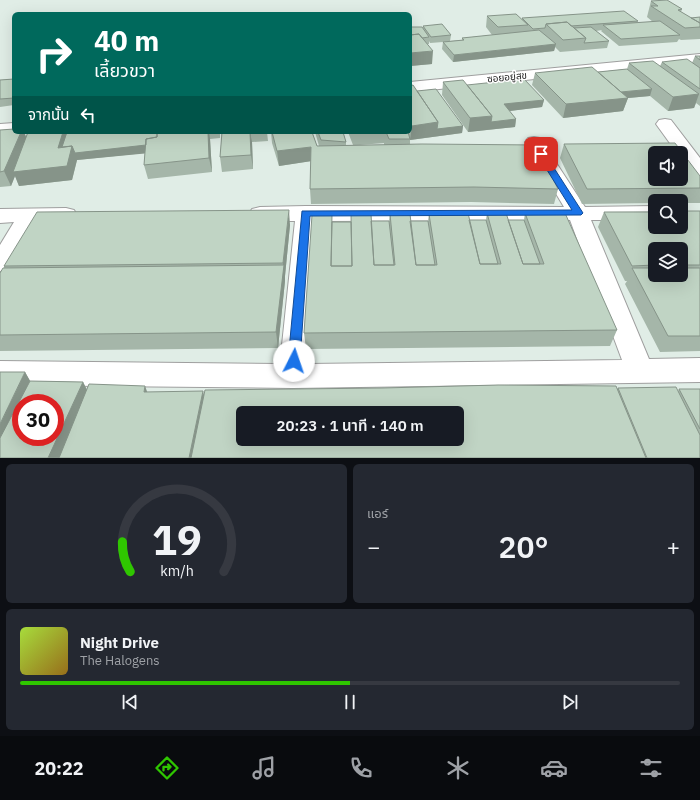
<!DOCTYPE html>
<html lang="th">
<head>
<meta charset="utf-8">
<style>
  body { margin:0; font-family:"IBM Plex Sans","Noto Sans Thai",sans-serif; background:#242831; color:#f1f3f6; height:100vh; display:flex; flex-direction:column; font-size:15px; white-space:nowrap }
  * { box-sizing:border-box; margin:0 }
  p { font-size:13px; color:#9ea1a6 }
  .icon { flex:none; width:22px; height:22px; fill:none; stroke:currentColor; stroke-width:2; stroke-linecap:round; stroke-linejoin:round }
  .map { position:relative; height:458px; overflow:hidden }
  .sheet { display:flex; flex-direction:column; gap:6px; padding:6px; background:#0d0f14; flex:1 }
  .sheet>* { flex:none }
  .guide { position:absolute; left:12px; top:12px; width:400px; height:122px; border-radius:6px; box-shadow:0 4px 16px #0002; background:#00695c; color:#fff; overflow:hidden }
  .controls { position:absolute; left:648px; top:146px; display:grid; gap:8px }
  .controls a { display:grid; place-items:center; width:40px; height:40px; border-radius:6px; background:#171b24; box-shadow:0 4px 16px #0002; font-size:20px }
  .speed { position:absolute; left:12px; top:394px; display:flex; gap:8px; font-size:20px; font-weight:700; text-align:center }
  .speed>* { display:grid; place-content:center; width:52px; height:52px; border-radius:50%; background:#171b24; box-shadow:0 4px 16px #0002; line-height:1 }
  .speed .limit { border:6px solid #d22; background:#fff; color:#111 }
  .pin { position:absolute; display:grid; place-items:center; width:34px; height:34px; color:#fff; margin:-17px; border-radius:8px; box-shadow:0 2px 6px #0006 }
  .me { position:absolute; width:44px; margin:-22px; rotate:4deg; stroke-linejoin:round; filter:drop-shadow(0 0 3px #0008) }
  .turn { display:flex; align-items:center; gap:14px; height:84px; padding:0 16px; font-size:18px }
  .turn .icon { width:52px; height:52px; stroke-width:2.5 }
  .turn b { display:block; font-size:28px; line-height:34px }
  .then { display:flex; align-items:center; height:38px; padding:0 16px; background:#0003; gap:8px; font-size:15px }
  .big { font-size:30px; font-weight:600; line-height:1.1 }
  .sheet .card { flex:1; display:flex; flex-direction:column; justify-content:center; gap:6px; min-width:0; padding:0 14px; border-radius:6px; background:#242831 }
  .sheet .dial { align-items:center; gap:0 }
  .dial svg { height:104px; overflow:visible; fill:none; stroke:#363941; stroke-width:7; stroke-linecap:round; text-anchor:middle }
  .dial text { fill:#f1f3f6; stroke:none }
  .song { display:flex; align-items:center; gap:12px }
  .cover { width:48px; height:48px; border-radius:6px; background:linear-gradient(135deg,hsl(80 70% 55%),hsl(40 70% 35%)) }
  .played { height:4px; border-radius:2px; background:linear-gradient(90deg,#2fc600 50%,#363941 50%) }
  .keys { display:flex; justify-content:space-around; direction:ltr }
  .heat { display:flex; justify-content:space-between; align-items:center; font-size:22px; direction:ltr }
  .sheet .tiles { flex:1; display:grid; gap:6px; grid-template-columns:1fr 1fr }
  .card:last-child { grid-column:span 2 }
  .trip { position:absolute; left:236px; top:406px; width:228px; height:40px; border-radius:6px; background:#171b24; box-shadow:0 4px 16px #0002; font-weight:600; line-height:40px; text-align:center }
  .tabs { display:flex; height:64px; justify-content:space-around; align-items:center; background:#090b0e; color:#9ea1a6 }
  .tabs .icon { width:28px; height:28px }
  .tabs .active { color:#2fc600 }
  .tabs b { font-size:18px; color:#f1f3f6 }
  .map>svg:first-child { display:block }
</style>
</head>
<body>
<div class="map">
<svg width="700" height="458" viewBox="0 0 700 458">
  <rect width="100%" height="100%" fill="#e0ede6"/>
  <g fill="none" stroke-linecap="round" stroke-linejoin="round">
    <defs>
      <path id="minor" d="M665,119l6,1 29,38v19l-7,-2 -12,-17v-5h-4l-21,-29 3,-4z
        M534,137l6,1 45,69 70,-1v14h-64l58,139 51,-1v24l-407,6 -293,-3v-24l280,3 15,-143h-35l-8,-2 -3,-5 3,-5 8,-2 46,-1 258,1 -39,-65 3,-4zM570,220l52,140 -314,4 8,-143z
        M66,208l8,2 3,5 -3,5 -8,2h-30l-28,47 -8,2v-26l14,-23 -14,1v-14z"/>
      <path id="tertiary" d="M700,54v8l-290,30v-10z
        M14,123v9h5l-19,2v-10z"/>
    </defs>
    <use href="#minor" stroke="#9f9f9f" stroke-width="2"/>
    <use href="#tertiary" stroke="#9f9f9f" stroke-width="2"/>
    <use href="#minor" fill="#fff" fill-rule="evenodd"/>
    <use href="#tertiary" fill="#fff" fill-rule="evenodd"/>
  </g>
  <path fill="#a5b6a9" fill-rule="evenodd" d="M651,1l31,8 -1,3 10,6 9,-1v22l-19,1 -2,-1 -2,3 -58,4 -18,-15 1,-1 -6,1 13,10 -2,7 -47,4 -5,-5 -1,4 -101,11 -11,-13 1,-7 -13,1 -1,-2v3h-2l5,20 -22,2 13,-37v-3l28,9 -1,6 12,-1v-2l30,-3 -6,-8 1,-11 35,3v-1l116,3 -1,2 16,-1 -6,-5z
    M695,56h5v50l-4,-3 -2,5 -26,3 -18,-15 -22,2 -5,13 -60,7 -31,-33 3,-12 63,-1 29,-3 2,-6 31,3 2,-4 30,1z
    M14,79v26l-14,2v-27z
    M443,82l24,3 77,15 -2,7 -33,4 7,8 -1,8 -47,5 -26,-37z
    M410,86l53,40 -1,7 -52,7v-2v6l148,45 -4,15 -83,-2 -160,2 -1,-15 1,-28 -32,5 -7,-23 -1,-11h41l5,14h2l-4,-14h28l3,10v3h7l-5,-13h62zM384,143v2h-24z
    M0,130l14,2h10l2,5 2,-5h192v6l-10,1 2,33 -64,7 -4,-14 1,-12 -68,7 -5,20 -53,6 -4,-10 -4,10 -11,1z
    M222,132h45l1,9 -16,1 1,27 -31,3 -2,-15z
    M564,144l136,32v27h-19v-2h-26v2l-73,1 -22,-46z
    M700,211v140l-40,1 -35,-68 2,-3h-2l-27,-54 6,-15zM655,249h26v26h-26z
    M487,213l21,7h16l1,-7 92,117 -7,16 -304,3 -2,-16 28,-111 57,-1 1,-7 20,7h18l1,-7 40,6h17z
    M290,225l-5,51v5l-7,67 -278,3v-78l4,-5v-2z
    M25,372l5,9 53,1 4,8 117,5 413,-6 1,-1 60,3 1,-2h21v69h-700z"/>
  <path fill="#869489" d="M556,44l-2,7 -101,11 1,-7z
    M433,51l-1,13 -22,2v-13z
    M652,89l-2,7 -22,2 -5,13 -60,7 3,-14 47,-11z
    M699,94l-5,14 -26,3 5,-14z
    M544,100l-2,7 -40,5 2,-8z
    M492,116l24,3 -1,8 -47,5 2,-14z
    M438,122l25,4 -1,7 -52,7 2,-14z
    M21,132h3l4,10 35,-10h7l2,14 86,-2 2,8 -83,8 -5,20 -53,6 -4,-10 -4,10 -7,-15z
    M208,132h1l1,7 2,33 -3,-14z
    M250,132l2,10 1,27 -2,-14z
    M311,147l1,14 -33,5 -2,-15z
    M289,210l1,15 -5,51v5l-7,67 -2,-16 7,-64v-5z
    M25,372l12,21 -37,65v-34z
    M83,382l8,16 -27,60h-16z
    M145,386l6,16 -7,-10z
    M203,391l4,16 -10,51h-8z"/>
  <path fill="#c0d4c4" stroke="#869489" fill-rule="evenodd" d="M667,0l15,9 -4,1 22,13v4l-15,1 -34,-22h7l-7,-5z
    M624,11l14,10 -67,5 -4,-4 -21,2 -1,4 -12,1 -11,-11z
    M516,14l12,11 -30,2 -11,-11z
    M700,17v6l-9,-5z
    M660,21l20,14 -59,4 -18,-14z
    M567,22l19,16 -23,2 -17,-16z
    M442,24l9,11 -20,2 -8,-11z
    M410,27h12l7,10 -7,1 -3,-4 -9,1z
    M591,27l18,14 -25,2 2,-5 -12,-10z
    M539,30l17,14 -102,11 -11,-13 21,-2 -2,-2z
    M419,34l14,17 -23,2v-18z
    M695,56h5v4z
    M687,59l13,9v21l-38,-27z
    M653,61l46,33 -26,3 -44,-34z
    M592,67l36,31 -62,6 -31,-31z
    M627,69l25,20 -31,3 -23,-20z
    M14,79v19l-14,1v-19z
    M524,79l20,21 -40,4 12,15 -25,3 1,-6 -25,-31z
    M463,80l29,36 -22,2 -27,-36z
    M413,85l25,37 -26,4 -2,-3v-37z
    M436,89l27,37 -26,3 1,-7 -21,-31z
    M14,129v3h7l-17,39 -4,1v-42z
    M28,132h35l-5,16 14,-2 -5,20 -54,6z
    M67,132h90v5l-11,2v6l-71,8 -3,-7 -10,1z
    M157,132h51l1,26 -65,7 2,-26 11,-2z
    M222,132h28l1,23 -31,2z
    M272,132h40l5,14 105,-2 114,1 22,44 -84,-2 -164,2 1,-42 -34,4z
    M318,132h25l3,10 -25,-2z
    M386,132h22l2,7h-21z
    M675,143l25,33v12l-113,1 -23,-45zM655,153h26v26h-26z
    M289,210l-6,53 -279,3 33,-54z
    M681,211h19v54h-19v-16h-26v16l-23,1 -28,-54h51v15h26z
    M468,213l12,51h21l-14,-51h19l17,51h21l-19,-51h40l52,117 -313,3 8,-118 20,-1 -1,52h21l-1,-52h20l3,51h21l-5,-51h20l6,51h21l-8,-51z
    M469,220h17l12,44h-18z
    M508,220h16l16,44h-17z
    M371,221h18l5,44h-20z
    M410,221h18l7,44h-19z
    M332,222h19l1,44h-21z
    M284,265l-8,67 -276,3v-62l3,-5z
    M632,268h23v7h26v-7h19v68h-32z
    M0,372h25l-25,52z
    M30,381l53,1 -35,76h-48v-20zM21,403h34v34h-34z
    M89,384l56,2 -1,6 59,-1 -14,67h-130z
    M498,385l118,1 30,72h-455l14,-68 177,-2zM243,413h214v26h-214z
    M676,387l24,48v23h-53l-29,-70z
    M679,389h21v40z"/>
  <path fill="#1a73e8" stroke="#114b97" d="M541,151l4,3 38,59 -2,2 -271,1 -10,145 -2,3 -4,2 -4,-2 -2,-3 14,-150 270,-1 -35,-56z"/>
  <g text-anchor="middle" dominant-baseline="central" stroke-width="3" stroke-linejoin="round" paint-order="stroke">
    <g font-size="10" fill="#1b1b1b" stroke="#fff">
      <text transform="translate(507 77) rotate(-6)">ซอยอยู่สุข</text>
    </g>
  </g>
</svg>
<div class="controls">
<a><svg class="icon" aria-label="sound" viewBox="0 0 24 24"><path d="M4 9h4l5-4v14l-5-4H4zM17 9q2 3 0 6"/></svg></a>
<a><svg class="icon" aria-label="search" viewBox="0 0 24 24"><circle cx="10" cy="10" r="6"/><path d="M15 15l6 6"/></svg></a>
<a><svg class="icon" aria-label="layers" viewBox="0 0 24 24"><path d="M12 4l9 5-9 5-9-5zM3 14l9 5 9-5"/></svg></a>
</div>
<div class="speed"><div class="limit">30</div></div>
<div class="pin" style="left:541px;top:154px;background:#d93025"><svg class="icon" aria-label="arrive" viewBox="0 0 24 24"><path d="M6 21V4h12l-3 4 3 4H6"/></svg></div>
<svg class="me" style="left:294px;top:361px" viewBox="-20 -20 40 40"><circle r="19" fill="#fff"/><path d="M0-13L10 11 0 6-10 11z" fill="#1a73e8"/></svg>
<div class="trip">20:23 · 1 นาที · 140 m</div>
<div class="guide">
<div class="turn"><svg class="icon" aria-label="right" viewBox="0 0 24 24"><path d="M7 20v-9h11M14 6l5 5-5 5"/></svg><div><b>40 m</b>เลี้ยวขวา</div></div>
<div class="then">จากนั้น<svg class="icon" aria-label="left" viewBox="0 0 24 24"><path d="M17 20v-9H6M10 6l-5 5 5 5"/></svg></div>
</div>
</div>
<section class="sheet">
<div class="tiles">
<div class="card dial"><svg viewBox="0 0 100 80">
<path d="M14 69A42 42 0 1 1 86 69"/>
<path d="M14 69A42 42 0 0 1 8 46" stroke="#2fc600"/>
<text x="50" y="56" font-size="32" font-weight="700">19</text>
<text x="50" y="72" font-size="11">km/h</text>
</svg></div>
<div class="card"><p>แอร์</p>
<div class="heat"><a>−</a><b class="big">20°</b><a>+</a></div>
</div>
<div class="card">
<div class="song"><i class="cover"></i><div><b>Night Drive</b><p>The Halogens</p></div></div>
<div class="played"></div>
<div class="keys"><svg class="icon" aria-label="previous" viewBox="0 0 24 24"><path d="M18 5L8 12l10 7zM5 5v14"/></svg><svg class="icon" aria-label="pause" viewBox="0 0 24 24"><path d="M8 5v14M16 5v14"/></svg><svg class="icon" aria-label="next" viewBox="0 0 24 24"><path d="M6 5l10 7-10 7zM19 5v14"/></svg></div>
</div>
</div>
</section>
<nav class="tabs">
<b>20:22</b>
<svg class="icon active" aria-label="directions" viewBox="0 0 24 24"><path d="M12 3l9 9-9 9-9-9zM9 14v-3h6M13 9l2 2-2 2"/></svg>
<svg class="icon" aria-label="music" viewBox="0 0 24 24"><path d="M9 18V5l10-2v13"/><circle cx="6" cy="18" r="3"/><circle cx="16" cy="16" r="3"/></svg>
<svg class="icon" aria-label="phone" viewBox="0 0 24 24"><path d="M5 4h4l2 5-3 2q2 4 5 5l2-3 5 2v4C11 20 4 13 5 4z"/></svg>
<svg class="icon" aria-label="climate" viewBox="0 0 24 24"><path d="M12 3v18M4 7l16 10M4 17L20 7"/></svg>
<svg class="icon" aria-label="car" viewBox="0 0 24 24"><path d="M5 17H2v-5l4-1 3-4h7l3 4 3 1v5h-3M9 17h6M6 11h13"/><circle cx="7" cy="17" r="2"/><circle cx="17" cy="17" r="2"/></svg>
<svg class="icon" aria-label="filters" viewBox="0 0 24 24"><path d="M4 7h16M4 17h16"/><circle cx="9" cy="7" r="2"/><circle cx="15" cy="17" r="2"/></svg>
</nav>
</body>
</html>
